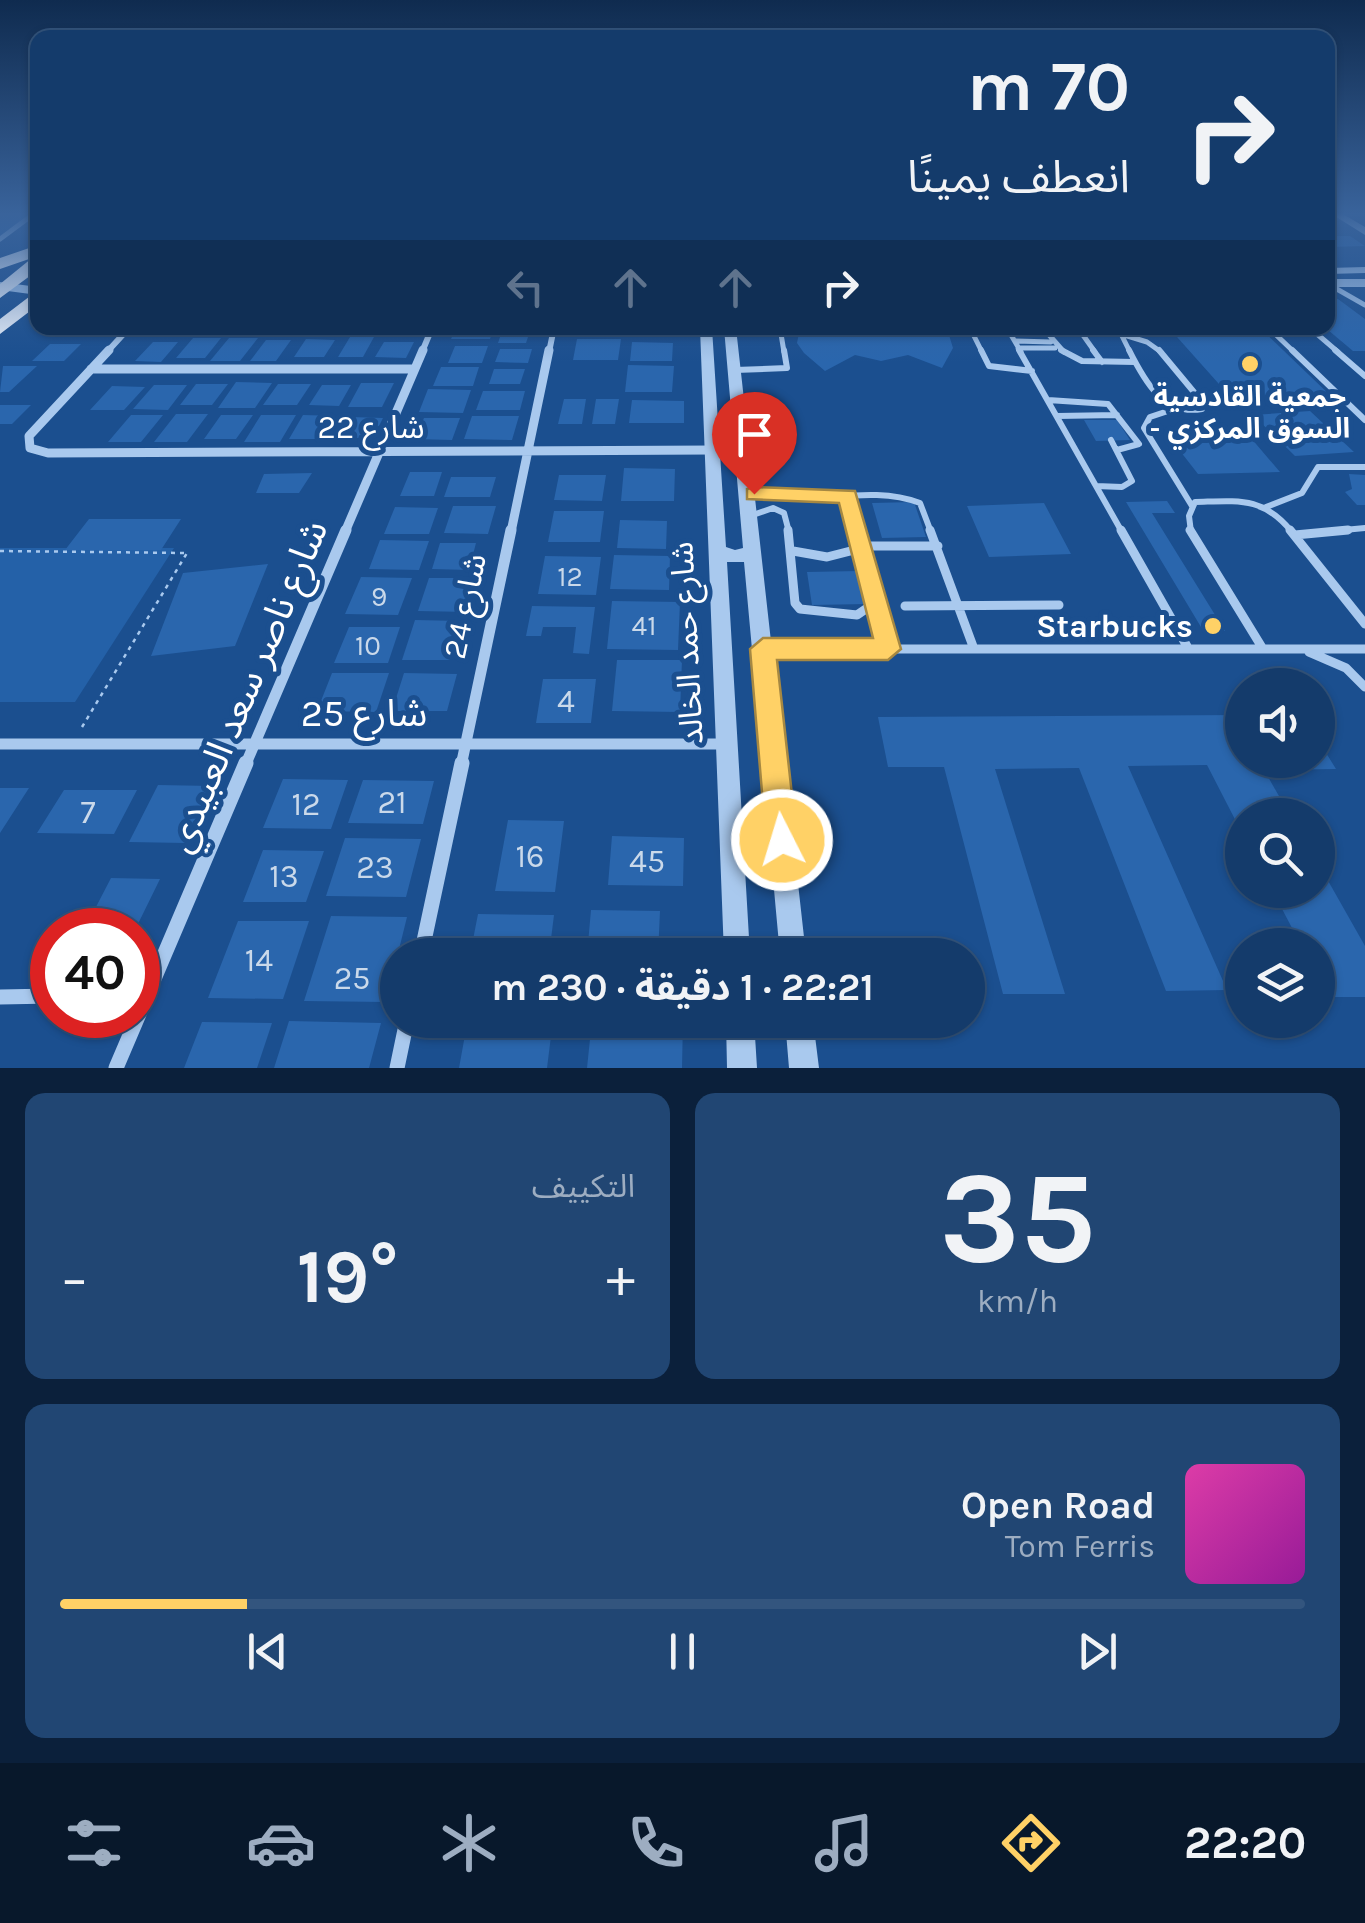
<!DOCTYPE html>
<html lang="ar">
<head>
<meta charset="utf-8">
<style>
  body { margin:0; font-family:Karla,"Noto Sans Arabic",sans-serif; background:#214673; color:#f1f3f6; direction:rtl; height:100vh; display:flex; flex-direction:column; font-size:38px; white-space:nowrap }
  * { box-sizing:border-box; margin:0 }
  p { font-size:32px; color:#9dadc1 }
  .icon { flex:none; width:55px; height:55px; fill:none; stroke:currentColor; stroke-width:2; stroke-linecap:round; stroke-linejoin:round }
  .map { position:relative; height:1068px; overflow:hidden; direction:ltr }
  .side { display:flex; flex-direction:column; gap:25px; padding:25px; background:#0b203b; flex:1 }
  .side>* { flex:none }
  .banner { position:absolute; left:30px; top:30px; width:1305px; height:305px; border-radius:20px; box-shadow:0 2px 8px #0004,0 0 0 2px #33557e; direction:rtl; background:#143b6b; color:#f1f3f6; overflow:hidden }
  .tools { position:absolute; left:1225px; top:668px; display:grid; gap:20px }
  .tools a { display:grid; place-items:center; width:110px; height:110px; border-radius:50%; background:#143b6b; box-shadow:0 2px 8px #0004,0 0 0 2px #33557e; font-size:50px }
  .speed { position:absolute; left:30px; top:908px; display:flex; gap:20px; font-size:50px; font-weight:700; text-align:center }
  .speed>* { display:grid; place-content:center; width:130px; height:130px; border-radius:50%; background:#143b6b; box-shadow:0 2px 8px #0004,0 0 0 2px #33557e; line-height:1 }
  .speed .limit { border:15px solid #d22; background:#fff; color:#111 }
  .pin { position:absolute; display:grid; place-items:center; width:85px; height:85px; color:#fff; margin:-102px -42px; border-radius:50% 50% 50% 0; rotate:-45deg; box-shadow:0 0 10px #0007 }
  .pin .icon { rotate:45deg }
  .me { position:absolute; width:110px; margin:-55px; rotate:355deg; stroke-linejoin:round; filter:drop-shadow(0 0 8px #0008) }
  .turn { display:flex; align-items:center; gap:35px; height:210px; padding:0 40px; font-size:45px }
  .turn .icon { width:130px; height:130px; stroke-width:2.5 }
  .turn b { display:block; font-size:70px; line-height:85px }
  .lanes { display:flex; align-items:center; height:95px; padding:0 40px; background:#0003; justify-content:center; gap:50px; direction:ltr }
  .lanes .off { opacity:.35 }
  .big { font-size:75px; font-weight:700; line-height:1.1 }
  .side .tile { flex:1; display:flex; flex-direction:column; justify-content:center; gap:15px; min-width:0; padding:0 35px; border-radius:20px; background:#214673 }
  .side .dial { align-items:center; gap:0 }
  .dial b { font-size:130px; line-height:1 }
  .song { display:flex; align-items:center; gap:30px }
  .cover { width:120px; height:120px; border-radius:15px; background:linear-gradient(135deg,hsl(320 70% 55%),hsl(300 70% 35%)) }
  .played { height:10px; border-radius:5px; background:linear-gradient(90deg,#ffd166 15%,#33557e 15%) }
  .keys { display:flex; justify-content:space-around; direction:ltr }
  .heat { display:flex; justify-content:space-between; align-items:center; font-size:55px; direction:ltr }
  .side .tiles { flex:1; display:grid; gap:25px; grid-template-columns:1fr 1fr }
  .tile:last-child { grid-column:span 2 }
  .trip { position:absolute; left:380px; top:938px; width:605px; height:100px; border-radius:50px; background:#143b6b; box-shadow:0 2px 8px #0004,0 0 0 2px #33557e; font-weight:700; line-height:100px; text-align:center; direction:rtl }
  .menu { display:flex; height:160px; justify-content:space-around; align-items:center; background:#08182b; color:#9dadc1 }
  .menu .icon { width:70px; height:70px }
  .menu .active { color:#ffd166 }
  .menu b { font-size:45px; color:#f1f3f6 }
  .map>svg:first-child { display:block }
</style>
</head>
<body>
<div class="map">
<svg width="1365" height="1068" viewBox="0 0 1365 1068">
  <rect width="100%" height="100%" fill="#1b4f8f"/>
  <path fill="#2461a8" d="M0,548h174l-99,154h-75z"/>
  <path fill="#2a66ad" d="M0,213h32l-32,23z
    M1328,236h22l15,10 -35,1z
    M1328,299h10l27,20v32h-12l-25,-21z
    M61,328h39l-7,6h-39z
    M456,328h38l-4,11h-39z
    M503,328h28l-5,15h-28z
    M584,328h37l-1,7h-37z
    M634,328h45v8h-46z
    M800,328h140l9,7 4,13 -11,20 -34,-13 -27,6 -26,-6 -30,16 -21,-18 -7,-10z
    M1169,328h91l75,72 -100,2z
    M350,337h24l-11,20h-25z
    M193,338h28l-16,20h-29z
    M229,338h29l-18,23h-30z
    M306,339l29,1 -11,17h-30z
    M577,339h44l-3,21h-45z
    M266,340h25l-15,21h-26z
    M153,342h25l-17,20 -26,-1z
    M384,342h30l-8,16 -31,-1z
    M632,342l41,1 -1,18h-42z
    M50,344h31l-17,17h-32z
    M455,346h33l-6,17h-34z
    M500,349h32l-4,14 -33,-1z
    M628,365l46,1 -2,26h-47z
    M3,366h34l-28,26h-9z
    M441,367h38l-6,19h-40z
    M494,369h31l-5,15h-31z
    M236,382l36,1 -17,25h-37z
    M361,383h33l-12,24h-34z
    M196,384h32l-16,21h-32z
    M278,384h33l-14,21h-34z
    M154,385h33l-19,25 -35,-1z
    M322,385h29l-12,21 -30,-1z
    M112,386l33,1 -21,23h-34z
    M428,389l43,1 -8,23 -44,-1z
    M483,391h42l-5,19h-44z
    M564,399h22l-4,25h-24z
    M596,399h23l-4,25h-23z
    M632,400l52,1v22h-55z
    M0,405h31l-19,19h-12z
    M1310,411l44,41 -59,4 -42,-41z
    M176,414h32l-21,28h-33z
    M131,415h32l-22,27h-33z
    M221,415h32l-17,24h-32z
    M261,415h35l-16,27h-36z
    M303,415l35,1 -13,23h-36z
    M472,416h47l-7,24 -48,-1z
    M350,417l33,1 -10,20h-34z
    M424,418h36l-8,22 -37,-1z
    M1084,420h33l13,20 -34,1z
    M1245,431l35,41 -82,2 -32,-41z
    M624,468l51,1 -1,32h-53z
    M410,472h32l-8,24h-34z
    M312,473l-13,20h-43l8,-19z
    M1349,474l16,1v30h-8l-12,-13 7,-3z
    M559,475h47l-4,26 -48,-1z
    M451,477h45l-6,20h-46z
    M1167,501l8,12h-23l73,118 -21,1 -78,-130z
    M914,502l12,35 -44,1 -10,-35z
    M1044,503l27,51 -82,3 -22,-51z
    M453,506h43l-8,28 -44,-1z
    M395,507l43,1 -9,26h-45z
    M554,511h50l-4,31h-52z
    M89,519h92l-20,31h-96z
    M620,520l47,1 -1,28 -49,-1z
    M380,540l49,1 -10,29 -50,-1z
    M440,543h36l-7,27 -37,-1z
    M614,555l56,1 -1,34 -59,-1z
    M545,556l56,1 -5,38 -58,-1z
    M268,564l-33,82 -84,10 32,-83z
    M859,571l8,33 -55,1 -5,-33z
    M361,577l51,1 -14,37 -53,-1z
    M429,578h49l-9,34 -51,-1z
    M612,601l68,1 -2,48 -71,-1z
    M532,606l63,1 -6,47 -16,-1 3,-26h-33l-2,9h-15z
    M415,620l46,1 -11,39h-48z
    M349,627h51l-12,36h-54z
    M617,660h65l-2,52 -68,-1z
    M332,673h57l-13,39 -59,-1z
    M404,673l53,1 -10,37h-55z
    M543,679h53l-5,44h-55z
    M1242,715v45h76v-20l18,29 -72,1 26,45h-48v18l-35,-68 -79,1 99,224 -61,1 -87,-223 -84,1 70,225h-62l-59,-227h-56l-10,-50z
    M283,779l65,1 -17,49 -68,-1z
    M363,780l71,1 -11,43 -75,-1z
    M158,785l54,1 -27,57 -56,-1z
    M0,788h29l-29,45z
    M64,790h73l-23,44 -77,-1z
    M508,820l56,1 -9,71 -60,-1z
    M612,836l72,2 -1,48 -75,-1z
    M345,838l76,1 -15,58 -80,-1z
    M263,850l61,1 -18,51h-63z
    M1318,863l47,83v51h-37l-10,-20v-32h-17l-29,-55h46z
    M111,878l49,1 -25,51h-51z
    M591,910l69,1 -2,44h-71z
    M478,914l76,1 -5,40h-79z
    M331,916l76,1 -21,85 -82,-1z
    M238,921h71l-26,78 -75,-1z
    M592,1020h91l-1,48h-95z
    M289,1021l92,2 -12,45h-95z
    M202,1022l70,1 -15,45h-73z
    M465,1035l86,1 -4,32h-88z"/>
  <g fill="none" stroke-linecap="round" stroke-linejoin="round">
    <path stroke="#a9c9ee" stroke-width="2.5" stroke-dasharray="4 5" stroke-linecap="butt" d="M0,551l186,2
      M82,727l105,-174"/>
    <path stroke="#a9c9ee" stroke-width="5" d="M0,239l35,-26
      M1328,284l37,21
      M780,328l4,24
      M970,328l12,24
      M1007,328l14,24
      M1043,328l21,24
      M1078,328l17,24
      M1269,328l25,24
      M1310,328l28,24
      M1015,341l36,1
      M1018,348h37
      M1130,352l-9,-18 26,8 14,10"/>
    <path stroke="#a9c9ee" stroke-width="6" d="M981,350l8,16 43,5
      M1019,350l103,182
      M1061,350l21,11 53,1
      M1093,350l9,12
      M1129,350c15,30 34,66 73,59l1,-6 -44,-53
      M1292,350l73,70
      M1335,350l30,26
      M735,370l52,-2 -3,-18
      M1048,400l60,4 31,40 -22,6
      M1174,409l-24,8 -6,11 48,78
      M1057,416l60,-1
      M1096,486l26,1 10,-6 -21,-41
      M749,491c57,20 114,-9 171,12l11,29
      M848,496l9,36
      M1266,507l36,-14 16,-26h47
      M750,516l23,-8 11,5 5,19
      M1191,532l-2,-16 6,-14c43,-1 68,-6 97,30
      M1323,532l42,-4"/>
    <path stroke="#a9c9ee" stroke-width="9" d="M788,530l7,73 5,6 57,6 19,-13
      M857,530l31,119
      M930,530l44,119
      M1121,530l67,118
      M1190,530l73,119
      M1290,530l75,94
      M1295,535l53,-5
      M793,551l34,6 43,-11h68
      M905,606l154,-1
      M763,649h602
      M1309,652l37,16 19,19"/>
    <path stroke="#a9c9ee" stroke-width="6" d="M107,352l22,-24
      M422,352l10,-24
      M549,352l5,-24"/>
    <path stroke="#a9c9ee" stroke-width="9" d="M109,350l-80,86 1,12 18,5 665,-3
      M91,369h323
      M345,532l78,-182
      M511,532l38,-182"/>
    <path stroke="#a9c9ee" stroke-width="11" d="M0,744h727
      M245,766l101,-236
      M461,766l50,-236"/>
    <path stroke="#a9c9ee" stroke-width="15" d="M421,955l41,-192
      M0,997l52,-1
      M116,1068l130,-305
      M397,1068l10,-48"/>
    <path fill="#a9c9ee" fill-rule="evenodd" d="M1330,213h11l24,14v8z
      M1365,267v6l-37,1v-6z
      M1328,279h37v8h-37z
      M0,282l38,5v8l-38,-5z
      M700,328h12l14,219 9,3 8,-2 -19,-220h12l70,627h-26l-36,-393h-17l23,393h-26z
      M726,1020h28l3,48h-30z
      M785,1020h28l6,48h-30z"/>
    <path fill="#f0f6ff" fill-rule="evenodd" d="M38,245v11l-5,1 5,-1v14l-38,28v-14l32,-26 -32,11v-11z
      M38,290v15l-38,29v-15z"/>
  </g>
  <linearGradient id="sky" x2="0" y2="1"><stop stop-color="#0f2b4f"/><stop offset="0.59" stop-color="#39639b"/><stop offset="1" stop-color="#39639b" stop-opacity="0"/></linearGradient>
  <rect width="1365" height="362" fill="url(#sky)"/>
  <path fill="#ffd166" stroke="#a68842" stroke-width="2.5" d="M754,487l101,4 46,158 -13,11h-111l20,180 -4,12 -11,4 -12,-4 -4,-12 -16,-191 13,-11h110l-34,-135 -92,-4v-10z"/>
  <g fill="#ffd166" stroke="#1b4f8f" stroke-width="4">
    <circle cx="1250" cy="364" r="10"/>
    <circle cx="1213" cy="626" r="10"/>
  </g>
  <g text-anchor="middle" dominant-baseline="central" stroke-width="10" stroke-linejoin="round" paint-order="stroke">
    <g font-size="28" font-weight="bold" fill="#fff" stroke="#1b4f8f">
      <text x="1250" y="396">جمعية القادسية<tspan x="1250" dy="32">- السوق المركزي</tspan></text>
    </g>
    <g font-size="28" fill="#cad9ea">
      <text x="570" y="576">12</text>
      <text x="379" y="596">9</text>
      <text x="644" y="625">41</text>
      <text x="368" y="645">10</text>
    </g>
    <g font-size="32" fill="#fff" stroke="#1b4f8f">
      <text x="371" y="427">شارع 22</text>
      <text transform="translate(465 606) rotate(-78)">شارع 24</text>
      <text transform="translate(687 643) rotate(-93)">شارع حمد الخالد</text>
    </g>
    <g font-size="32" font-weight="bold" fill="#fff" stroke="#1b4f8f" text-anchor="end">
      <text x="1193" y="626">Starbucks</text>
    </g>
    <g font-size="32" fill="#cad9ea">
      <text x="566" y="701">4</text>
      <text x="392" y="802">21</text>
      <text x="306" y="804">12</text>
      <text x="88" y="812">7</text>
      <text x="530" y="856">16</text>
      <text x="647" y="861">45</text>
      <text x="375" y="867">23</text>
      <text x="284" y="876">13</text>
      <text x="259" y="960">14</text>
      <text x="352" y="978">25</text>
    </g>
    <g font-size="38" fill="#fff" stroke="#1b4f8f">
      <text transform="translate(247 686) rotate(-67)">شارع ناصر سعد العبيدي</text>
      <text x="364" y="713">شارع 25</text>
    </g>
  </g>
</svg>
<div class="tools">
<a><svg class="icon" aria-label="sound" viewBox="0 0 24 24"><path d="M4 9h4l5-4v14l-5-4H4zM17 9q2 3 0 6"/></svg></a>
<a><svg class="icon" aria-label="search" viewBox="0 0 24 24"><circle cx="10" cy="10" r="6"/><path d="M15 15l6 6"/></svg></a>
<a><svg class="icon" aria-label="layers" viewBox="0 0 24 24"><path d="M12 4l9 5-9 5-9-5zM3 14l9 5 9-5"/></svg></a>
</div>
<div class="speed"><div class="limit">40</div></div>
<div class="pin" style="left:754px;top:494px;background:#d93025"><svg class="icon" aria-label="arrive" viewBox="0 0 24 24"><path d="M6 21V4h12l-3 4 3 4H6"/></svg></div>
<svg class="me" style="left:782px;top:840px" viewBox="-20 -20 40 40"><circle r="17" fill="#ffd166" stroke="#fff" stroke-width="3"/><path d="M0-11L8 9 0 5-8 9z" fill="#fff"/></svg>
<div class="trip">22:21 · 1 دقيقة · 230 m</div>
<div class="banner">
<div class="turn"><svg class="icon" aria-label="right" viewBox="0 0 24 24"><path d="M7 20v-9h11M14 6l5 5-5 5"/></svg><div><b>70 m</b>انعطف يمينًا</div></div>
<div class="lanes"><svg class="icon off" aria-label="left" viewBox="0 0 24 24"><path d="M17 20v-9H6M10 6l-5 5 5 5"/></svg><svg class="icon off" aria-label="ahead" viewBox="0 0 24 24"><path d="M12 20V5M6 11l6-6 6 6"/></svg><svg class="icon off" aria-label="ahead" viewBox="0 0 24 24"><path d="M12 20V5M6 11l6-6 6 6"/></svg><svg class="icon" aria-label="right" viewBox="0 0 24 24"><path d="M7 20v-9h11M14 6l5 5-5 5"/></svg></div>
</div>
</div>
<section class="side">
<div class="tiles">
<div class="tile dial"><b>35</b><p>km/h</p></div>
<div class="tile"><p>التكييف</p>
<div class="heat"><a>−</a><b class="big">19°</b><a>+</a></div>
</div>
<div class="tile">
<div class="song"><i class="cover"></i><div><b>Open Road</b><p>Tom Ferris</p></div></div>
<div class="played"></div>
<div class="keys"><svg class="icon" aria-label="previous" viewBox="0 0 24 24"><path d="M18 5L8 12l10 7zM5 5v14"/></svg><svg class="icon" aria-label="pause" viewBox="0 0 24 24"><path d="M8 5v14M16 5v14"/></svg><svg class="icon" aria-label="next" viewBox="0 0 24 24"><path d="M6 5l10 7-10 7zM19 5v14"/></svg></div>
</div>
</div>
</section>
<nav class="menu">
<b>22:20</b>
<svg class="icon active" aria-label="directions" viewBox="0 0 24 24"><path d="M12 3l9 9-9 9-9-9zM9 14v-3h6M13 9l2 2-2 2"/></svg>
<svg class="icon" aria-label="music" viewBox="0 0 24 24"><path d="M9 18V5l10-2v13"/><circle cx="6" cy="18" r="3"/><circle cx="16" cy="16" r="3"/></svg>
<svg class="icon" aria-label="phone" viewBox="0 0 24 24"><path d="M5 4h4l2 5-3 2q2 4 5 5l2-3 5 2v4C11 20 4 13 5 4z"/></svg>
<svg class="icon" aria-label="climate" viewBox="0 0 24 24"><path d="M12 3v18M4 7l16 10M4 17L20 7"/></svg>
<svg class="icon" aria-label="car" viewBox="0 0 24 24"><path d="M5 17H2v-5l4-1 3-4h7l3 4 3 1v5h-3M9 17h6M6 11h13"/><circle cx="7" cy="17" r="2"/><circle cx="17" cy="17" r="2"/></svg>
<svg class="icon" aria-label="filters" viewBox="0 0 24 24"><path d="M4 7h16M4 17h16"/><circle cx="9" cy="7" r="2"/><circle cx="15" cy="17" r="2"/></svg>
</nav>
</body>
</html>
